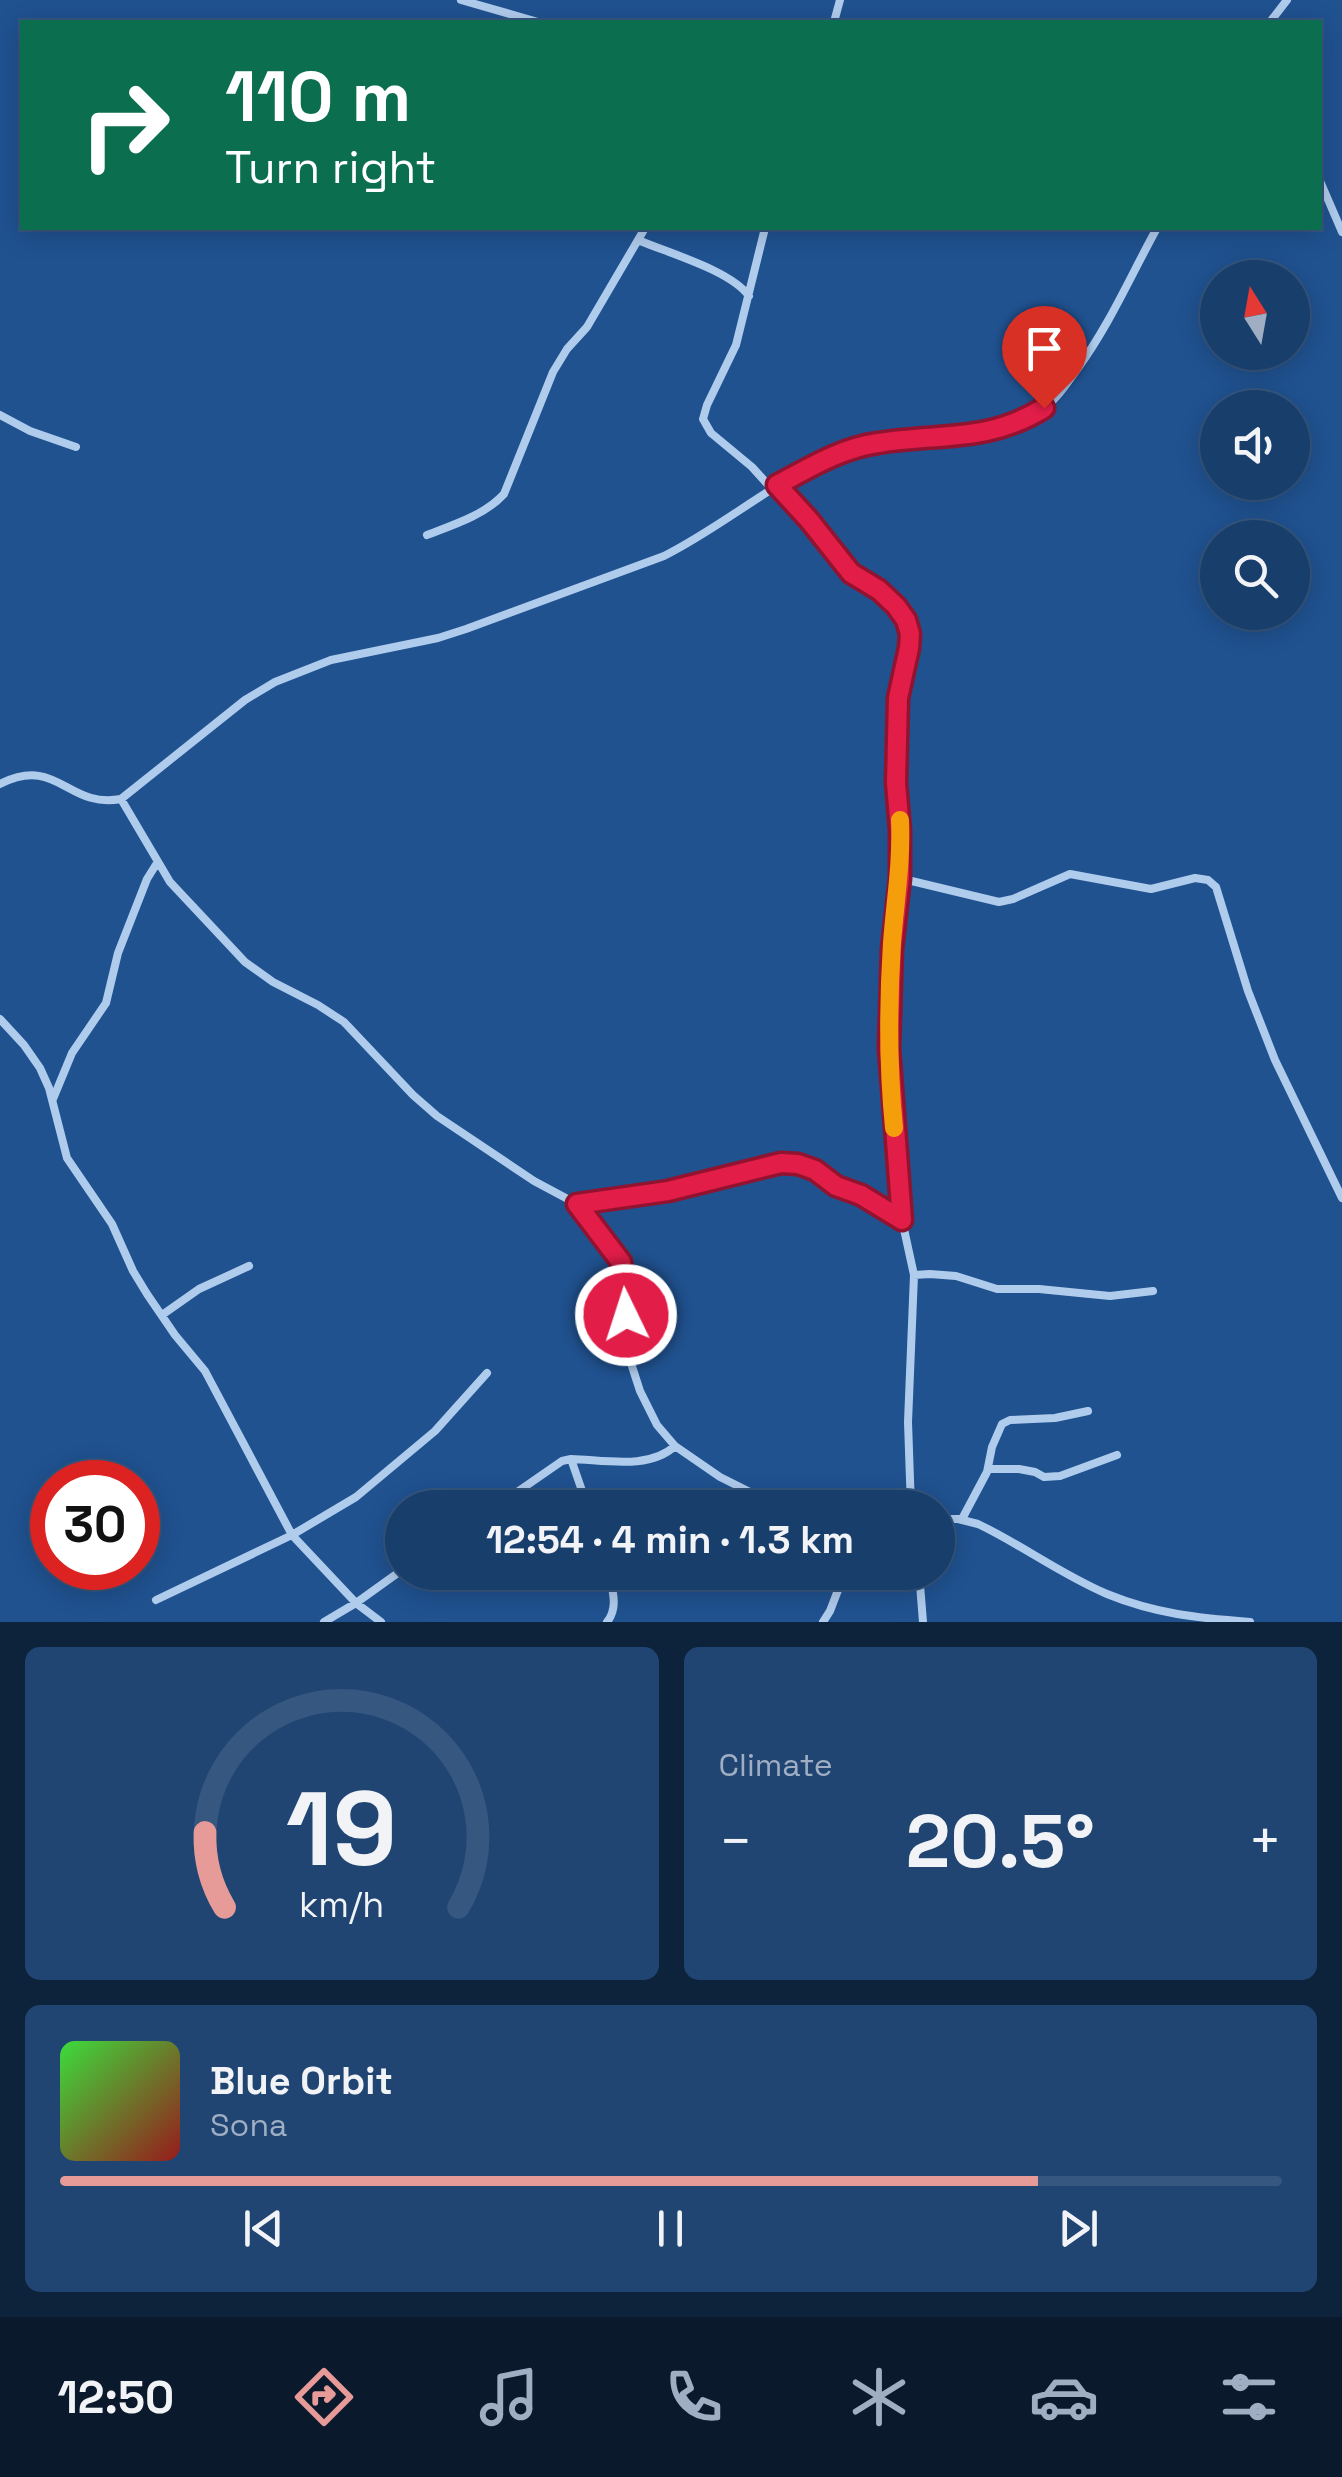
<!DOCTYPE html>
<html lang="en">
<head>
<meta charset="utf-8">
<style>
  body { margin:0; font-family:"Space Grotesk",sans-serif; background:#214572; color:#f1f3f6; height:100vh; display:flex; flex-direction:column; font-size:38px; white-space:nowrap }
  * { box-sizing:border-box; margin:0 }
  p { font-size:32px; color:#9faec2 }
  .icon { flex:none; width:55px; height:55px; fill:none; stroke:currentColor; stroke-width:2; stroke-linecap:round; stroke-linejoin:round }
  .map { position:relative; height:1622px; overflow:hidden }
  .panel { display:flex; flex-direction:column; gap:25px; padding:25px; background:#0d223b; flex:1 }
  .panel>* { flex:none }
  .hud { position:absolute; left:20px; top:20px; width:1302px; height:210px; border-radius:0px; box-shadow:0 5px 25px #0003,0 0 0 2px #36577f; background:#0b6e4f; color:#fff; overflow:hidden }
  .needle { width:65px; rotate:349deg }
  .fabs { position:absolute; left:1200px; top:260px; display:grid; gap:20px }
  .fabs a { display:grid; place-items:center; width:110px; height:110px; border-radius:50%; background:#183e6c; box-shadow:0 5px 25px #0003,0 0 0 2px #36577f; font-size:50px }
  .speed { position:absolute; left:30px; top:1460px; display:flex; gap:20px; font-size:50px; font-weight:700; text-align:center }
  .speed>* { display:grid; place-content:center; width:130px; height:130px; border-radius:50%; background:#183e6c; box-shadow:0 5px 25px #0003,0 0 0 2px #36577f; line-height:1 }
  .speed .limit { border:15px solid #d22; background:#fff; color:#111 }
  .pin { position:absolute; display:grid; place-items:center; width:85px; height:85px; color:#fff; margin:-102px -42px; border-radius:50% 50% 50% 0; rotate:-45deg; box-shadow:0 0 10px #0007 }
  .pin .icon { rotate:45deg }
  .me { position:absolute; width:110px; margin:-55px; rotate:356deg; stroke-linejoin:round; filter:drop-shadow(0 0 8px #0008) }
  .turn { display:flex; align-items:center; gap:35px; height:210px; padding:0 40px; font-size:45px }
  .turn .icon { width:130px; height:130px; stroke-width:2.5 }
  .turn b { display:block; font-size:70px; line-height:85px }
  .big { font-size:75px; font-weight:800; line-height:1.1 }
  .panel .widget { flex:1; display:flex; flex-direction:column; justify-content:center; gap:15px; min-width:0; padding:0 35px; border-radius:15px; background:#214572 }
  .panel .dial { align-items:center; gap:0 }
  .dial svg { height:260px; overflow:visible; fill:none; stroke:#36577f; stroke-width:7; stroke-linecap:round; text-anchor:middle }
  .dial text { fill:#f1f3f6; stroke:none }
  .song { display:flex; align-items:center; gap:30px }
  .cover { width:120px; height:120px; border-radius:15px; background:linear-gradient(135deg,hsl(120 70% 55%),hsl(0 70% 35%)) }
  .played { height:10px; border-radius:5px; background:linear-gradient(90deg,#e69b98 80%,#36577f 80%) }
  .keys { display:flex; justify-content:space-around; direction:ltr }
  .heat { display:flex; justify-content:space-between; align-items:center; font-size:55px; direction:ltr }
  .panel .tiles { flex:1; display:grid; gap:25px; grid-template-columns:1fr 1fr }
  .widget:last-child { grid-column:span 2 }
  .trip { position:absolute; left:385px; top:1490px; width:570px; height:100px; border-radius:50px; background:#183e6c; box-shadow:0 5px 25px #0003,0 0 0 2px #36577f; font-weight:800; line-height:100px; text-align:center }
  .tab-bar { display:flex; height:160px; justify-content:space-around; align-items:center; background:#0a192b; color:#9faec2 }
  .tab-bar .icon { width:70px; height:70px }
  .tab-bar .current { color:#e69b98 }
  .tab-bar b { font-size:45px; color:#f1f3f6 }
  .map>svg:first-child { display:block }
</style>
</head>
<body>
<div class="map">
<svg width="1342" height="1622" viewBox="0 0 1342 1622">
  <rect width="100%" height="100%" fill="#205290"/>
  <g fill="none" stroke-linecap="round" stroke-linejoin="round">
    <path stroke="#b0cced" stroke-width="8" d="M461,0l77,22
      M834,22l6,-22
      M1270,22l17,-22
      M1320,181l22,51
      M765,228l-29,117 -29,60 -4,14 8,14 41,34 20,22
      M638,240c30,13 92,30 111,56
      M0,415l30,16 46,16
      M777,485l32,35 42,53 28,17 17,16 12,20 2,9 -1,13 -11,50 -2,85 3,17 1,64 -8,85 -3,99 13,172 12,55 -6,147 3,86
      M427,535c26,-10 58,-20 77,-41l49,-122 14,-23 20,-22 58,-99
      M0,784c58,-29 67,25 121,15l124,-99 30,-18 56,-22 107,-22 28,-9 198,-73c62,-31 114,-79 179,-104 42,-15 86,-9 129,-17 26,-5 56,-14 77,-31 12,-10 20,-24 29,-36 32,-44 53,-93 79,-140
      M121,799l49,83 75,80 28,20 45,23 26,17 69,73 24,21 97,65 43,23 38,49 9,16 4,85 12,37 17,34 18,21 45,31 34,17 41,14
      M899,878l100,24 14,-3 57,-25 81,15 44,-11 13,2 8,7 32,104 27,69 67,138
      M0,1019l24,26 16,23 9,20 18,70 45,66 21,47 14,23 28,41 30,36 87,164 64,68 25,19
      M53,1099l19,-46 34,-50 12,-50 29,-74 10,-16
      M577,1204l91,-13 107,-27 24,1 16,5 21,16 25,9 41,25
      M914,1275l16,-1 26,2 41,13h42l71,7 43,-5
      M162,1315l37,-26 50,-23
      M571,1459l17,49
      M988,1469h31l16,3 9,5 16,-1 57,-21
      M494,1508l68,-47 9,-2c34,1 78,11 104,-13
      M938,1519h20l20,5c44,21 84,51 129,70 49,20 91,24 143,28
      M962,1519l25,-47 5,-25 10,-23 8,-4 45,-2 33,-7
      M919,1572l4,50
      M156,1600l136,-65 64,-38 79,-66 52,-58
      M324,1622l32,-19 46,-33
      M607,1622c12,-15 5,-32 2,-50
      M823,1622l7,-11 15,-39"/>
  </g>
  <g fill="none" stroke-linecap="round" stroke-linejoin="round">
    <defs>
      <path id="route" d="M626,1315v-27l-5,-26 -44,-58 91,-13 113,-28 17,1 17,6 21,16 25,9 41,25 -13,-172 3,-99 8,-71v-48l-4,-47 2,-85 11,-50 1,-14 -4,-14 -10,-14 -17,-16 -28,-17 -42,-53 -32,-35c32,-17 64,-37 101,-42 61,-10 109,0 166,-35"/>
    </defs>
    <use href="#route" stroke="#92132f" stroke-width="25"/>
    <use href="#route" stroke="#e11d48" stroke-width="18"/>
    <path stroke="#f59e0b" stroke-width="18" d="M894,1128c-6,-61 -6,-123 -2,-185 3,-41 10,-81 8,-123"/>
  </g>
</svg>
<div class="fabs">
<a><svg class="needle" viewBox="-14 -14 28 28"><path d="M0-13l5 13h-10z" fill="#e53935"/><path d="M0 13l5-13h-10z" fill="#9faec2"/></svg></a>
<a><svg class="icon" aria-label="sound" viewBox="0 0 24 24"><path d="M4 9h4l5-4v14l-5-4H4zM17 9q2 3 0 6"/></svg></a>
<a><svg class="icon" aria-label="search" viewBox="0 0 24 24"><circle cx="10" cy="10" r="6"/><path d="M15 15l6 6"/></svg></a>
</div>
<div class="speed"><div class="limit">30</div></div>
<div class="pin" style="left:1044px;top:408px;background:#d93025"><svg class="icon" aria-label="arrive" viewBox="0 0 24 24"><path d="M6 21V4h12l-3 4 3 4H6"/></svg></div>
<svg class="me" style="left:626px;top:1315px" viewBox="-20 -20 40 40"><circle r="17" fill="#e11d48" stroke="#fff" stroke-width="3"/><path d="M0-11L8 9 0 5-8 9z" fill="#fff"/></svg>
<div class="trip">12:54 · 4 min · 1.3 km</div>
<div class="hud">
<div class="turn"><svg class="icon" aria-label="right" viewBox="0 0 24 24"><path d="M7 20v-9h11M14 6l5 5-5 5"/></svg><div><b>110 m</b>Turn right</div></div>
</div>
</div>
<section class="panel">
<div class="tiles">
<div class="widget dial"><svg viewBox="0 0 100 80">
<path d="M14 69A42 42 0 1 1 86 69"/>
<path d="M14 69A42 42 0 0 1 8 46" stroke="#e69b98"/>
<text x="50" y="56" font-size="32" font-weight="700">19</text>
<text x="50" y="72" font-size="11">km/h</text>
</svg></div>
<div class="widget"><p>Climate</p>
<div class="heat"><a>−</a><b class="big">20.5°</b><a>+</a></div>
</div>
<div class="widget">
<div class="song"><i class="cover"></i><div><b>Blue Orbit</b><p>Sona</p></div></div>
<div class="played"></div>
<div class="keys"><svg class="icon" aria-label="previous" viewBox="0 0 24 24"><path d="M18 5L8 12l10 7zM5 5v14"/></svg><svg class="icon" aria-label="pause" viewBox="0 0 24 24"><path d="M8 5v14M16 5v14"/></svg><svg class="icon" aria-label="next" viewBox="0 0 24 24"><path d="M6 5l10 7-10 7zM19 5v14"/></svg></div>
</div>
</div>
</section>
<nav class="tab-bar">
<b>12:50</b>
<svg class="icon current" aria-label="directions" viewBox="0 0 24 24"><path d="M12 3l9 9-9 9-9-9zM9 14v-3h6M13 9l2 2-2 2"/></svg>
<svg class="icon" aria-label="music" viewBox="0 0 24 24"><path d="M9 18V5l10-2v13"/><circle cx="6" cy="18" r="3"/><circle cx="16" cy="16" r="3"/></svg>
<svg class="icon" aria-label="phone" viewBox="0 0 24 24"><path d="M5 4h4l2 5-3 2q2 4 5 5l2-3 5 2v4C11 20 4 13 5 4z"/></svg>
<svg class="icon" aria-label="climate" viewBox="0 0 24 24"><path d="M12 3v18M4 7l16 10M4 17L20 7"/></svg>
<svg class="icon" aria-label="car" viewBox="0 0 24 24"><path d="M5 17H2v-5l4-1 3-4h7l3 4 3 1v5h-3M9 17h6M6 11h13"/><circle cx="7" cy="17" r="2"/><circle cx="17" cy="17" r="2"/></svg>
<svg class="icon" aria-label="filters" viewBox="0 0 24 24"><path d="M4 7h16M4 17h16"/><circle cx="9" cy="7" r="2"/><circle cx="15" cy="17" r="2"/></svg>
</nav>
</body>
</html>
